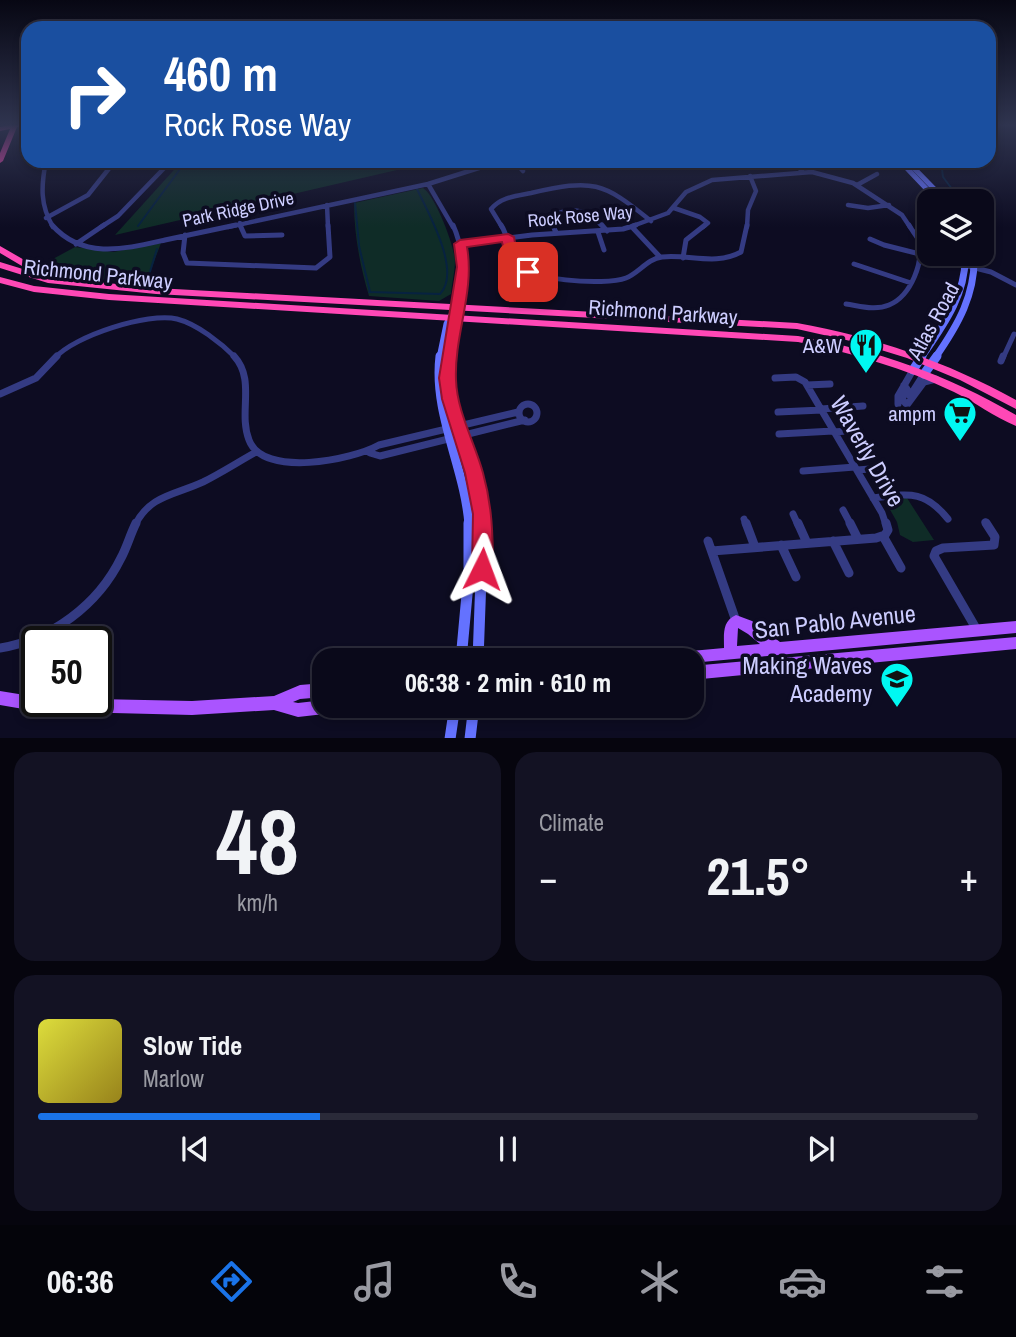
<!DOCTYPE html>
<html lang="en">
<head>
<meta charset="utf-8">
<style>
  body { margin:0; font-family:"Archivo Narrow",sans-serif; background:#131223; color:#f1f3f6; height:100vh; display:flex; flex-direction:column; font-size:26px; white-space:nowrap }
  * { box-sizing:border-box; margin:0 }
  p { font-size:23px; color:#999aa2 }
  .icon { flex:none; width:38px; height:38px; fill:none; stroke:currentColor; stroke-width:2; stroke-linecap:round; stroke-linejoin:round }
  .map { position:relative; height:738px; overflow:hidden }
  .drawer { display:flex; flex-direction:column; gap:14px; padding:14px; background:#06050e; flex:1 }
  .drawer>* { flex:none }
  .banner { position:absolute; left:21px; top:21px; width:975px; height:147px; border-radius:21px; box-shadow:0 4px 10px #0003,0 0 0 2px #2a2a39; background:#1a4fa0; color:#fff; overflow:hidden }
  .fabs { position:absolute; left:917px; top:189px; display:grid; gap:14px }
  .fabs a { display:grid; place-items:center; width:77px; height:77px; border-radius:14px; background:#0a091a; box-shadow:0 4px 10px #0003,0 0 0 2px #2a2a39; font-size:35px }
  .speed { position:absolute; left:21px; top:626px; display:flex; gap:14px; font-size:35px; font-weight:700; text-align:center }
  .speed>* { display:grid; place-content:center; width:91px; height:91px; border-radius:50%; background:#0a091a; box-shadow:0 4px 10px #0003,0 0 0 2px #2a2a39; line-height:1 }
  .speed .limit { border:4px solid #111; border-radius:10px; background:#fff; color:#111 }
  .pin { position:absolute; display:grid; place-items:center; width:60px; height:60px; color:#fff; margin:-30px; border-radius:14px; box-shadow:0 4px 10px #0006 }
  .me { position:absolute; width:77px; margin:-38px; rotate:3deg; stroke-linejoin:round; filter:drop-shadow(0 0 5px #0008) }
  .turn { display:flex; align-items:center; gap:24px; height:147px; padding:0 28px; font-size:32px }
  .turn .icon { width:91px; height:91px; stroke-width:2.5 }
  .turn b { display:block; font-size:49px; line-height:60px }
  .big { font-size:52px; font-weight:700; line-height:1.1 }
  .drawer .tile { flex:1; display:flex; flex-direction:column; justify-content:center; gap:10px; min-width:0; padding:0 24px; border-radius:21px; background:#131223 }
  .drawer .dial { align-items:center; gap:0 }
  .dial b { font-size:91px; line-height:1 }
  .song { display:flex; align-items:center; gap:21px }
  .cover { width:84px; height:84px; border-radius:10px; background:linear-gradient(135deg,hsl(60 70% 55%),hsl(50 70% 35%)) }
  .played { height:7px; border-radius:4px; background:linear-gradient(90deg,#1a73e8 30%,#2a2a39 30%) }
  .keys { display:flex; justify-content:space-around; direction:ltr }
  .heat { display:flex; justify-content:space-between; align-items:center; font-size:38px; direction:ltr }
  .drawer .tiles { flex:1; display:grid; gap:14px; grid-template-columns:1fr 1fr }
  .tile:last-child { grid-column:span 2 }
  .trip { position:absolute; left:312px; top:648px; width:392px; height:70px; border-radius:21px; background:#0a091a; box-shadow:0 4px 10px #0003,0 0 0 2px #2a2a39; font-weight:700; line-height:70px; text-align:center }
  .dock { display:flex; height:112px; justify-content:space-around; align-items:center; background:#04040a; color:#999aa2 }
  .dock .icon { width:49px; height:49px }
  .dock .selected { color:#1a73e8 }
  .dock b { font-size:32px; color:#f1f3f6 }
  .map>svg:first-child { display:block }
</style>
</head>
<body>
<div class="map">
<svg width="1016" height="739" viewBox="0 0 1016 739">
  <rect width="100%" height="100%" fill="#0d0c22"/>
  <path fill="#0f2c27" d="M182,161h254l-321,74z
    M423,188c12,7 31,57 32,72 0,11 -3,23 -4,34l-12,7 -70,-5c-9,-30 -15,-62 -15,-93z
    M161,243l-12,32 -9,8 -55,-5 -45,-12 35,-19 38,5z
    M907,498l27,42 -21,2 -13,-7 -3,-13 -13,-23z"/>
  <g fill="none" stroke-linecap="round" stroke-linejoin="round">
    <path stroke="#072240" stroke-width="2" d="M941,161l2,16 18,24
      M355,203l4,42
      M138,226l48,-65
      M359,246l11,46
      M149,275l8,-26
      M369,292l71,2c22,-22 -12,-82 -23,-105"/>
    <path stroke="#343b83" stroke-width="4.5" d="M46,161c-5,25 -6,44 7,66
      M514,161l9,10
      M792,161l10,10
      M428,184l25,43
      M857,185l20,-11
      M327,205l1,22
      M848,205l20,3 21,-3
      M674,208l26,9 8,6 -5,4
      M46,218l42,-23 27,-34
      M240,223l1,4
      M101,227l17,-11 53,-55
      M228,227l200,-43 73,-23
      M502,227l-11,-18c10,-12 25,-13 40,-16 62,-14 71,-12 120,28
      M554,227l-4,-9c21,-14 37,-8 53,9
      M630,227l38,-14 18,-21 26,-12 100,-8 41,11 49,32 8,12
      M747,227l1,-17 8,-19 -6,-15"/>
    <path stroke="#343b83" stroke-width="5" d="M52,225c31,35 73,24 113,15 24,-5 47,-10 71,-15
      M240,225l5,11 37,-1
      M453,225c13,29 9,51 4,81
      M501,225c9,13 5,25 11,35 12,21 93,26 114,18 13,-5 21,-19 36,-21 28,-3 53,9 79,-5l6,-27
      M553,225l3,8
      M602,225l5,6
      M632,227l28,30
      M598,232l6,18
      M185,235l-2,18 4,10 129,5 14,-11 -2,-32
      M870,239l14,6 107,27 25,13
      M76,244l28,-19
      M460,244l72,-9 91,-6 13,-4
      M683,258l3,-18 19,-15
      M854,264l57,19
      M846,304c14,2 29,7 43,1 22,-9 36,-44 29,-66 -2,-4 -7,-10 -9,-14
      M55,358c19,-22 93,-46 122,-39 20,5 44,24 59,39
      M1003,358l11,-24"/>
    <path stroke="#343b83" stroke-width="7" d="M234,356c22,24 4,56 15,84 14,38 103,20 130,5l139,-33
      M1001,361l2,-5
      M775,378l21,-1 9,5 77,131 4,12
      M807,385l23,-1
      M904,385l3,4 -5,10 5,6 17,-23 12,-3
      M0,394l36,-16 21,-22
      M910,396l14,-22
      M898,404v-8l15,-26
      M519 413a9 9 0 1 1 18 0a9 9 0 1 1-18 0Z
      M821,409l42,-3
      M778,412l44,-2
      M834,432l25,-2
      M779,434l54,-3
      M370,453l10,3 145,-36
      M857,470l26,-2
      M803,471l52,-4
      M873,498c35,-4 51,-9 75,21
      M843,510l8,15
      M793,514l5,11
      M744,519l2,6
      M985,522l2,3
      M135,525c15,-30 40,-30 68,-43 18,-9 35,-20 53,-30"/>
    <path stroke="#343b83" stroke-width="9" d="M746,523l9,24
      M798,523l9,20
      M850,523l8,16
      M883,536l18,32
      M708,541l28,80
      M833,541l16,32
      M781,545l15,32
      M712,551l164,-13 9,-3 3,-5 -2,-7
      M977,630l-43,-74 2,-5 7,-3 51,-3 1,-8 -9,-14
      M0,648c51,-8 98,-43 121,-90 6,-11 9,-23 15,-35"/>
    <path stroke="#6472ff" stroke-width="5" d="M900,161l38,40
      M907,161l39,40"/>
    <path stroke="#6472ff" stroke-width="7" d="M440,358l7,-34 10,-18
      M450,358l7,-46
      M921,358c22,-32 46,-64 44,-104
      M935,358c23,-33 41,-64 39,-104"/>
    <path stroke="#6472ff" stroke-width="9" d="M440,356c-7,58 25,112 29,169
      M450,356c-9,58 35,111 33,169
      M913,370l9,-14
      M924,374l13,-18"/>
    <path stroke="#6472ff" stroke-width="11" d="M461,660l8,-87v-50
      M478,660l5,-137
      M450,739l5,-34
      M470,739l4,-34"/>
    <path fill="#aa54ff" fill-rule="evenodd" d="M736,615l16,6 28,21 236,-21v12l-325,30v-3h-39l1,-5 5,-1 66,-6c0,-14 -2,-27 12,-33zM738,628l10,6 12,10 -23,2z
      M1016,637v12l-325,31v-14z
      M324,683v14l-24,2 -7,3 5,1 26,-3v5h25l-2,5 -5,2 -44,5 -24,-7 -82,5 -157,-4 -35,-6v-14l37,6v5h59v-3l96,2 82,-5 26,-11z"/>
    <path fill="#ff48b6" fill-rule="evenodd" d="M13,124h12l-8,3 -14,34 -3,2v-10l10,-24 -10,2v-4z
      M0,246l33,19 26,9 1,2 -2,2 98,10 641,35c78,14 150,39 219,77v9l-56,-29 -53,-22 -52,-16 -58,-13 -641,-35 -108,-11 -48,-15v-6l52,16 -25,-9 -27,-16z
      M0,277l34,9 75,8 689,42c78,14 150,39 218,79v11c-22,-9 -41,-24 -62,-34 -50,-24 -102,-39 -156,-50l-689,-42 -75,-8 -34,-9z"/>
  </g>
  <linearGradient id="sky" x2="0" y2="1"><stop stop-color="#070713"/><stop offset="0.55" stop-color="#2f344f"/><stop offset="1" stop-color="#2f344f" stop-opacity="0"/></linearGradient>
  <rect width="1016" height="227" fill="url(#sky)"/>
  <path fill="#e11d48" stroke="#92132f" stroke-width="2" d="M508,234l6,3 4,22 16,13 -1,3h-10l-16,-12 -5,-21 -35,5c8,45 -13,88 -11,133 1,32 19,63 27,93 9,32 10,62 10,96l-3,7 -8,3 -7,-3 -3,-7 1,-55 -8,-41 -23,-74 -3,-21 18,-111 -3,-23 6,-4z"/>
  <defs>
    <symbol id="restaurant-pin" viewBox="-11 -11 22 30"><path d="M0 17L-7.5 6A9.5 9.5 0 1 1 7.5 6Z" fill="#00f8f2" stroke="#0d0c22"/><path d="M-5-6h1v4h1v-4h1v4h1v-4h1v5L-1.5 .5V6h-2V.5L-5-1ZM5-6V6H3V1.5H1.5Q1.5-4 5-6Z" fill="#111"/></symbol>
    <symbol id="supermarket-pin" viewBox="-11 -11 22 30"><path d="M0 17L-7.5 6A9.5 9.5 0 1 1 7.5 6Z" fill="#00f8f2" stroke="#0d0c22"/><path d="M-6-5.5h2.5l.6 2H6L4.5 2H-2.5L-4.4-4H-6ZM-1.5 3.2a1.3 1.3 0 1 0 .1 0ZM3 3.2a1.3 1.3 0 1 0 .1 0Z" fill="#111"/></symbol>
    <symbol id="school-pin" viewBox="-11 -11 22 30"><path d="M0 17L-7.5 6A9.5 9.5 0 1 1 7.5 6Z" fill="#00f8f2" stroke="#0d0c22"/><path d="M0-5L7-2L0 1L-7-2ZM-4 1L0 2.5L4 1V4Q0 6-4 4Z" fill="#111"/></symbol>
  </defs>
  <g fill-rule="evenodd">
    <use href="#restaurant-pin" x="847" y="326" width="38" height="52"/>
    <use href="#supermarket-pin" x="941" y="394" width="38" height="52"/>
    <use href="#school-pin" x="878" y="660" width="38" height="52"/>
  </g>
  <g text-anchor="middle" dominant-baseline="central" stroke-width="7" stroke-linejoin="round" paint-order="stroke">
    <g font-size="18" fill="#cdcdff" stroke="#0d0c22">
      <text transform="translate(238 209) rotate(-12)">Park Ridge Drive</text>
      <text transform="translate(580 216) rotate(-5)">Rock Rose Way</text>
    </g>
    <g font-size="21" fill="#cdcdff" stroke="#0d0c22">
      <text transform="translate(98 274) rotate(6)">Richmond Parkway</text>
      <text transform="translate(663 312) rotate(4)">Richmond Parkway</text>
      <text transform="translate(933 321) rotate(-61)">Atlas Road</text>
    </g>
    <g font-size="21" fill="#cdcdff" stroke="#0d0c22" text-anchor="end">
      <text x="842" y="345">A&amp;W</text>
      <text x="936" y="413">ampm</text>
    </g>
    <g font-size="24" fill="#cdcdff" stroke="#0d0c22">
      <text transform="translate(868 451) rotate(60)">Waverly Drive</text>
      <text transform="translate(835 621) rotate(-6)">San Pablo Avenue</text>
    </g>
    <g font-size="24" fill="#cdcdff" stroke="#0d0c22" text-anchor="end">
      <text x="872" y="665">Making Waves<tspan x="872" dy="28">Academy</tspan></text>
    </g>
  </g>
</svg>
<div class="fabs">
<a><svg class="icon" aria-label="layers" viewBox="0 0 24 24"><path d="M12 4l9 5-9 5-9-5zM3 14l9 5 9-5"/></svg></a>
</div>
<div class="speed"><div class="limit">50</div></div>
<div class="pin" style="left:528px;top:272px;background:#d93025"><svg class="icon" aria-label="arrive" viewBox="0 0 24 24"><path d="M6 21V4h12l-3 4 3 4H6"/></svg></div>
<svg class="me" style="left:482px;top:569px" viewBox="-20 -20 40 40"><path d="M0-17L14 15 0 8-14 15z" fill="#e11d48" stroke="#fff" stroke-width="4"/></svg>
<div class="trip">06:38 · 2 min · 610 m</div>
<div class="banner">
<div class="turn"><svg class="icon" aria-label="right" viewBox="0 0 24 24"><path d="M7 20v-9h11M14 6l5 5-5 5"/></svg><div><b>460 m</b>Rock Rose Way</div></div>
</div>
</div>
<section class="drawer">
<div class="tiles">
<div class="tile dial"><b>48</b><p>km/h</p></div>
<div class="tile"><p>Climate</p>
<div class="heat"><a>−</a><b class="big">21.5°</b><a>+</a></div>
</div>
<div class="tile">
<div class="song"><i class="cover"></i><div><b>Slow Tide</b><p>Marlow</p></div></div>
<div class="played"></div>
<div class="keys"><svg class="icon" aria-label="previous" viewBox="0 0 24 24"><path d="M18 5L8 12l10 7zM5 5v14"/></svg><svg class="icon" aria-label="pause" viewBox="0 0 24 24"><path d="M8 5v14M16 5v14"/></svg><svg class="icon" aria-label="next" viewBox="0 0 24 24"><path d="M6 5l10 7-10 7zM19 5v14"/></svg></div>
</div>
</div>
</section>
<nav class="dock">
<b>06:36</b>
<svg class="icon selected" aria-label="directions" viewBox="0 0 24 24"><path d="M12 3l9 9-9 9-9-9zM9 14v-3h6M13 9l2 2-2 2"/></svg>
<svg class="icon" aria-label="music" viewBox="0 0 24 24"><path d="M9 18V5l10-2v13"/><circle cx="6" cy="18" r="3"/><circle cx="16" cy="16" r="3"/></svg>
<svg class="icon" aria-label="phone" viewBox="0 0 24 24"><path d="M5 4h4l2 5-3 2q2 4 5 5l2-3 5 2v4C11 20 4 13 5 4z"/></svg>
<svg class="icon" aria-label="climate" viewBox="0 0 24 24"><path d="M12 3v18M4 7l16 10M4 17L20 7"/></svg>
<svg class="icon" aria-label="car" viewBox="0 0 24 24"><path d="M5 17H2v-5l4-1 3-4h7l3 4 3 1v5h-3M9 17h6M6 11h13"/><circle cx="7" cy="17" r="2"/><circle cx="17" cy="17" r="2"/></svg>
<svg class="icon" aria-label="filters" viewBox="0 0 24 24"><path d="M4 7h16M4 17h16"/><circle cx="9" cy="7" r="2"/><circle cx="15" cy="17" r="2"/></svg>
</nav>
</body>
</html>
